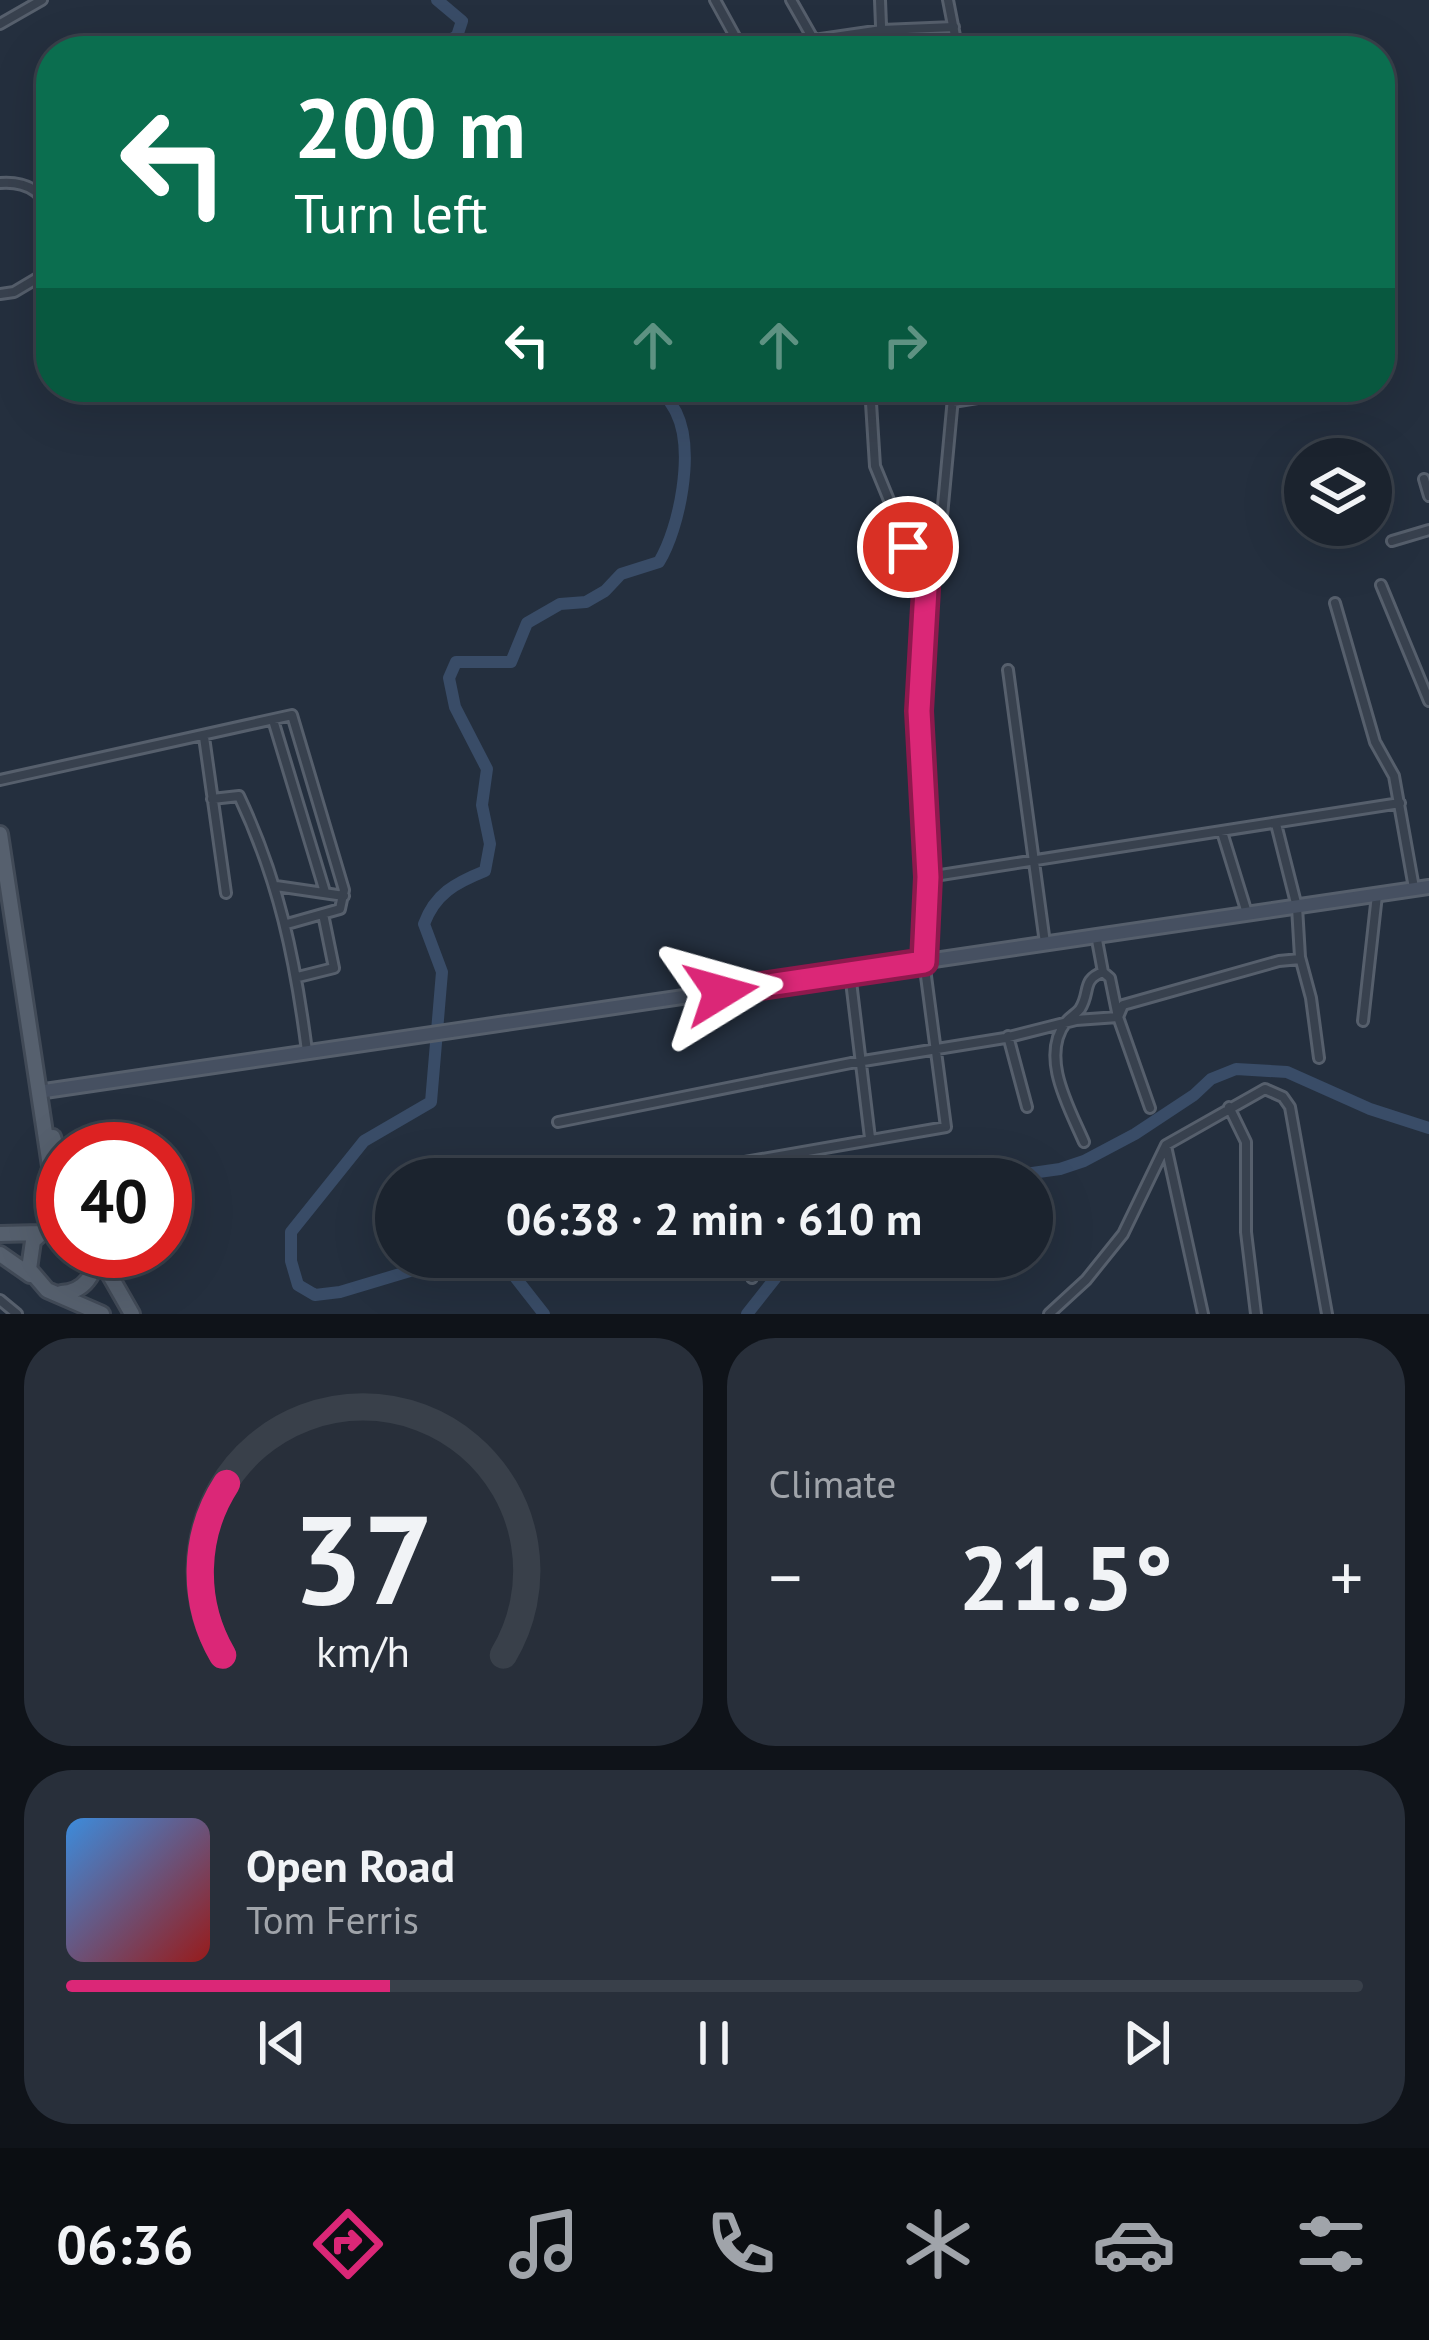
<!DOCTYPE html>
<html lang="en">
<head>
<meta charset="utf-8">
<style>
  body { margin:0; font-family:"PT Sans",sans-serif; background:#282f3a; color:#f1f3f6; height:100vh; display:flex; flex-direction:column; font-size:45px; white-space:nowrap }
  * { box-sizing:border-box; margin:0 }
  p { font-size:39px; color:#a0a4aa }
  .icon { flex:none; width:66px; height:66px; fill:none; stroke:currentColor; stroke-width:2; stroke-linecap:round; stroke-linejoin:round }
  .map { position:relative; height:1314px; overflow:hidden }
  .panel { display:flex; flex-direction:column; gap:24px; padding:24px; background:#0f1319; flex:1 }
  .panel>* { flex:none }
  .banner { position:absolute; left:36px; top:36px; width:1359px; height:366px; border-radius:48px; box-shadow:0 12px 48px #0002,0 0 0 3px #39404a; background:#0b6e4f; color:#fff; overflow:hidden }
  .buttons { position:absolute; left:1284px; top:438px; display:grid; gap:24px }
  .buttons a { display:grid; place-items:center; width:108px; height:108px; border-radius:50%; background:#1b232e; box-shadow:0 12px 48px #0002,0 0 0 3px #39404a; font-size:60px }
  .speed { position:absolute; left:36px; top:1122px; display:flex; gap:24px; font-size:60px; font-weight:700; text-align:center }
  .speed>* { display:grid; place-content:center; width:156px; height:156px; border-radius:50%; background:#1b232e; box-shadow:0 12px 48px #0002,0 0 0 3px #39404a; line-height:1 }
  .speed .limit { border:18px solid #d22; background:#fff; color:#111 }
  .pin { position:absolute; display:grid; place-items:center; width:102px; height:102px; color:#fff; margin:-51px; border:6px solid #fff; border-radius:50%; box-shadow:0 3px 12px #0007 }
  .me { position:absolute; width:132px; margin:-66px; rotate:82deg; stroke-linejoin:round; filter:drop-shadow(0 0 9px #0008) }
  .turn { display:flex; align-items:center; gap:42px; height:252px; padding:0 60px; font-size:54px }
  .turn .icon { width:156px; height:156px; stroke-width:2.5 }
  .turn b { display:block; font-size:84px; line-height:102px }
  .lanes { display:flex; align-items:center; height:114px; padding:0 60px; background:#0003; justify-content:center; gap:60px; direction:ltr }
  .lanes .off { opacity:.35 }
  .big { font-size:90px; font-weight:700; line-height:1.1 }
  .panel .widget { flex:1; display:flex; flex-direction:column; justify-content:center; gap:18px; min-width:0; padding:0 42px; border-radius:48px; background:#282f3a }
  .panel .dial { align-items:center; gap:0 }
  .dial svg { height:312px; overflow:visible; fill:none; stroke:#39404a; stroke-width:7; stroke-linecap:round; text-anchor:middle }
  .dial text { fill:#f1f3f6; stroke:none }
  .song { display:flex; align-items:center; gap:36px }
  .cover { width:144px; height:144px; border-radius:18px; background:linear-gradient(135deg,hsl(210 70% 55%),hsl(0 70% 35%)) }
  .played { height:12px; border-radius:6px; background:linear-gradient(90deg,#db2777 25%,#39404a 25%) }
  .keys { display:flex; justify-content:space-around; direction:ltr }
  .heat { display:flex; justify-content:space-between; align-items:center; font-size:66px; direction:ltr }
  .panel .tiles { flex:1; display:grid; gap:24px; grid-template-columns:1fr 1fr }
  .widget:last-child { grid-column:span 2 }
  .trip { position:absolute; left:375px; top:1158px; width:678px; height:120px; border-radius:60px; background:#1b232e; box-shadow:0 12px 48px #0002,0 0 0 3px #39404a; font-weight:700; line-height:120px; text-align:center }
  .tab-bar { display:flex; height:192px; justify-content:space-around; align-items:center; background:#0b0e12; color:#a0a4aa }
  .tab-bar .icon { width:84px; height:84px }
  .tab-bar .active { color:#db2777 }
  .tab-bar b { font-size:54px; color:#f1f3f6 }
  .map>svg:first-child { display:block }
</style>
</head>
<body>
<div class="map">
<svg width="1429" height="1314" viewBox="0 0 1429 1314">
  <rect width="100%" height="100%" fill="#242f3e"/>
  <g fill="none" stroke-linecap="round" stroke-linejoin="round">
    <path stroke="#394c67" stroke-width="12" d="M399,51l7,-6 31,2 20,-11 5,-15 -25,-21
      M990,1179l70,-10 24,-8 51,-27 59,-39 17,-16 25,-10 51,3 83,37 59,19
      M544,1314l-40,-51 -61,11 -23,-6 -80,24 -25,3 -17,-10 -7,-24v-29l73,-91 67,-39 11,-130 -18,-48c11,-30 31,-41 61,-53l5,-27 -8,-39 5,-36 -32,-62 -6,-29 7,-16h55l16,-39 33,-19 26,-2 19,-11 16,-17 38,-12c21,-35 36,-112 17,-150 -5,-9 -11,-17 -15,-25
      M747,1314l45,-57"/>
    <defs>
      <path id="street" d="M715,0l28,51
        M791,0l29,51
        M880,0l2,51
        M948,0l10,51
        M0,24l42,-24
        M814,40l68,-10 72,-3
        M0,183c26,-2 44,8 51,33
        M0,294l14,-2 37,-22
        M870,387l5,79 50,122
        M953,402l93,-15
        M1424,479l5,17
        M1392,541l37,-11
        M1381,585l48,116
        M1335,603l40,139 19,34 20,112
        M1008,670l37,273
        M273,720l52,172
        M204,737l22,156
        M0,780l292,-65 52,175 -4,19 -53,15
        M212,799l27,-3c40,85 56,162 68,255
        M1276,824l21,83 3,50 11,41 8,60
        M1222,832l25,81
        M928,877l472,-74
        M276,886l68,10
        M1097,940l6,32 7,6 8,39 32,91
        M850,973l20,165
        M298,977l36,-9 -11,-54
        M1363,1021l14,-126
        M1008,1036l19,71
        M1229,1107l17,35v90l10,82
        M558,1122l293,-59 154,-25 71,-18 42,-3 5,-12 156,-44 21,-2
        M1084,1142c-14,-33 -45,-85 -18,-120 4,-5 10,-8 14,-13 11,-17 1,-29 23,-37
        M1166,1146l37,168
        M774,1158l3,21
        M647,1179l299,-52 -22,-166 4,-84 -9,-166 6,-122 17,-73 12,-129
        M748,1257l4,21
        M0,1300l17,14
        M1049,1314l37,-34 37,-46 43,-89 99,-56 18,8 7,10 37,207"/>
      <path id="secondary" d="M38,1092l1391,-205"/>
      <path id="primary" d="M0,834l50,332 -3,62
        M53,1137l10,33
        M63,1226l-16,2 -14,13 -4,28 18,21 55,24
        M0,1234l40,-1
        M96,1251l36,63
        M0,1254l30,21
        M61,1293c23,-1 36,-19 34,-41"/>
    </defs>
    <use href="#street" stroke="#565f6c" stroke-width="14"/>
    <use href="#secondary" stroke="#565f6c" stroke-width="18"/>
    <use href="#primary" stroke="#414a57" stroke-width="20"/>
    <use href="#street" stroke="#38414e" stroke-width="8"/>
    <use href="#secondary" stroke="#465061" stroke-width="12"/>
    <use href="#primary" stroke="#56606e" stroke-width="14"/>
  </g>
  <g fill="none" stroke-linecap="round" stroke-linejoin="round">
    <defs>
      <path id="route" d="M721,992l203,-30 4,-85 -9,-166 7,-122 -18,-42"/>
    </defs>
    <use href="#route" stroke="#8e194d" stroke-width="30"/>
    <use href="#route" stroke="#db2777" stroke-width="21"/>
  </g>
</svg>
<div class="buttons">
<a><svg class="icon" aria-label="layers" viewBox="0 0 24 24"><path d="M12 4l9 5-9 5-9-5zM3 14l9 5 9-5"/></svg></a>
</div>
<div class="speed"><div class="limit">40</div></div>
<div class="pin" style="left:908px;top:547px;background:#d93025"><svg class="icon" aria-label="arrive" viewBox="0 0 24 24"><path d="M6 21V4h12l-3 4 3 4H6"/></svg></div>
<svg class="me" style="left:721px;top:992px" viewBox="-20 -20 40 40"><path d="M0-17L14 15 0 8-14 15z" fill="#db2777" stroke="#fff" stroke-width="4"/></svg>
<div class="trip">06:38 · 2 min · 610 m</div>
<div class="banner">
<div class="turn"><svg class="icon" aria-label="left" viewBox="0 0 24 24"><path d="M17 20v-9H6M10 6l-5 5 5 5"/></svg><div><b>200 m</b>Turn left</div></div>
<div class="lanes"><svg class="icon" aria-label="left" viewBox="0 0 24 24"><path d="M17 20v-9H6M10 6l-5 5 5 5"/></svg><svg class="icon off" aria-label="ahead" viewBox="0 0 24 24"><path d="M12 20V5M6 11l6-6 6 6"/></svg><svg class="icon off" aria-label="ahead" viewBox="0 0 24 24"><path d="M12 20V5M6 11l6-6 6 6"/></svg><svg class="icon off" aria-label="right" viewBox="0 0 24 24"><path d="M7 20v-9h11M14 6l5 5-5 5"/></svg></div>
</div>
</div>
<section class="panel">
<div class="tiles">
<div class="widget dial"><svg viewBox="0 0 100 80">
<path d="M14 69A42 42 0 1 1 86 69"/>
<path d="M14 69A42 42 0 0 1 15 25" stroke="#db2777"/>
<text x="50" y="56" font-size="32" font-weight="700">37</text>
<text x="50" y="72" font-size="11">km/h</text>
</svg></div>
<div class="widget"><p>Climate</p>
<div class="heat"><a>−</a><b class="big">21.5°</b><a>+</a></div>
</div>
<div class="widget">
<div class="song"><i class="cover"></i><div><b>Open Road</b><p>Tom Ferris</p></div></div>
<div class="played"></div>
<div class="keys"><svg class="icon" aria-label="previous" viewBox="0 0 24 24"><path d="M18 5L8 12l10 7zM5 5v14"/></svg><svg class="icon" aria-label="pause" viewBox="0 0 24 24"><path d="M8 5v14M16 5v14"/></svg><svg class="icon" aria-label="next" viewBox="0 0 24 24"><path d="M6 5l10 7-10 7zM19 5v14"/></svg></div>
</div>
</div>
</section>
<nav class="tab-bar">
<b>06:36</b>
<svg class="icon active" aria-label="directions" viewBox="0 0 24 24"><path d="M12 3l9 9-9 9-9-9zM9 14v-3h6M13 9l2 2-2 2"/></svg>
<svg class="icon" aria-label="music" viewBox="0 0 24 24"><path d="M9 18V5l10-2v13"/><circle cx="6" cy="18" r="3"/><circle cx="16" cy="16" r="3"/></svg>
<svg class="icon" aria-label="phone" viewBox="0 0 24 24"><path d="M5 4h4l2 5-3 2q2 4 5 5l2-3 5 2v4C11 20 4 13 5 4z"/></svg>
<svg class="icon" aria-label="climate" viewBox="0 0 24 24"><path d="M12 3v18M4 7l16 10M4 17L20 7"/></svg>
<svg class="icon" aria-label="car" viewBox="0 0 24 24"><path d="M5 17H2v-5l4-1 3-4h7l3 4 3 1v5h-3M9 17h6M6 11h13"/><circle cx="7" cy="17" r="2"/><circle cx="17" cy="17" r="2"/></svg>
<svg class="icon" aria-label="filters" viewBox="0 0 24 24"><path d="M4 7h16M4 17h16"/><circle cx="9" cy="7" r="2"/><circle cx="15" cy="17" r="2"/></svg>
</nav>
</body>
</html>
